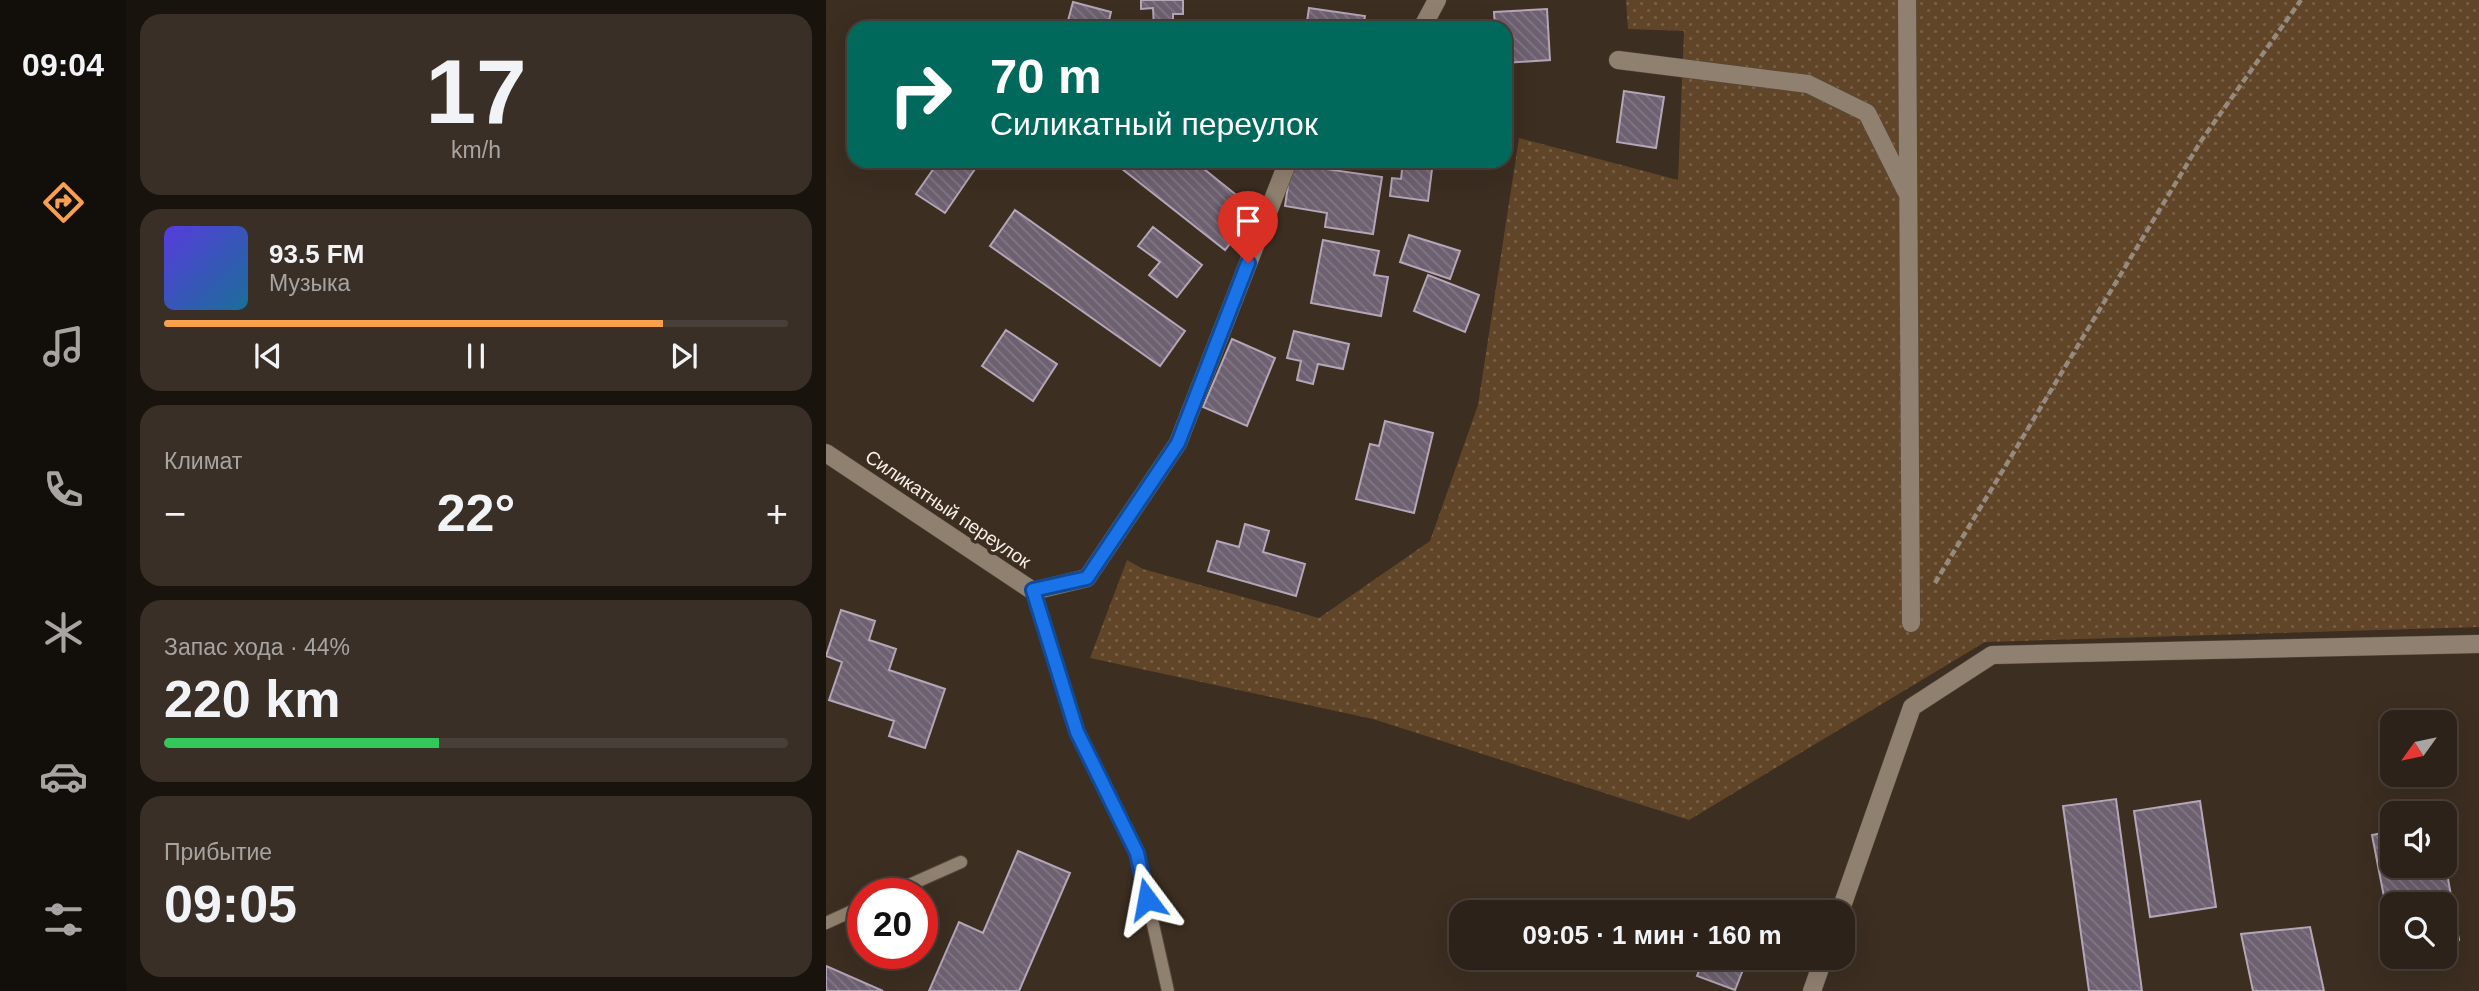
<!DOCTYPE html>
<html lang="ru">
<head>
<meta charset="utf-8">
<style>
  body { margin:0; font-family:Helvetica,sans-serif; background:#392f26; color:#f1f3f6; height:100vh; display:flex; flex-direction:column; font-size:26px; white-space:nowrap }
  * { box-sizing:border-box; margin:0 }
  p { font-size:23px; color:#a7a4a2 }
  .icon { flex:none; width:38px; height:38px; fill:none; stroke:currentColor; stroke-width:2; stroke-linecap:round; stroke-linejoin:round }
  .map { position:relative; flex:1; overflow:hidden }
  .drawer { display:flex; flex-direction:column; gap:14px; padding:14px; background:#19130e; width:700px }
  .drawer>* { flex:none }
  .hud { position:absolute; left:21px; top:21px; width:665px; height:147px; border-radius:21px; box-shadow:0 7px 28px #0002,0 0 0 2px #483f38; background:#00695c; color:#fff; overflow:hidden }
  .needle { width:46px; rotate:237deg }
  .fabs { position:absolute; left:1554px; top:710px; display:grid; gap:14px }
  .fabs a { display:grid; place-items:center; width:77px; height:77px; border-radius:14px; background:#2d2219; box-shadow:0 7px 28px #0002,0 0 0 2px #483f38; font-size:35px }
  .speed { position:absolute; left:21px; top:878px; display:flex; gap:14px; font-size:35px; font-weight:700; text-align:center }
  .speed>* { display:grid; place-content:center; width:91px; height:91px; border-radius:50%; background:#2d2219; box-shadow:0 7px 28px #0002,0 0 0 2px #483f38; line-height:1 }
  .speed .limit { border:10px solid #d22; background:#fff; color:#111 }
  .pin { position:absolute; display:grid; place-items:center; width:60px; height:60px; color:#fff; margin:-72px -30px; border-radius:50% 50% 50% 0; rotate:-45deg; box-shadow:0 0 7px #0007 }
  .pin .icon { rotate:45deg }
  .me { position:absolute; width:77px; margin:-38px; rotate:347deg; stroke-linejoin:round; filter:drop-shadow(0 0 5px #0008) }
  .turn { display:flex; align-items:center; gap:24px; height:147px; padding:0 28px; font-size:32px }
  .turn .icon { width:91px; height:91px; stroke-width:2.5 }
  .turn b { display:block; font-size:49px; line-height:60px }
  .big { font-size:52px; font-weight:700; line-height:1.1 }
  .drawer .widget { flex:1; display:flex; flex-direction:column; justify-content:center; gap:10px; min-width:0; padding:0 24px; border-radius:21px; background:#392f26 }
  .drawer .dial { align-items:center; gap:0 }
  .dial b { font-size:91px; line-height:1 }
  .song { display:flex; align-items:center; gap:21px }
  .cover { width:84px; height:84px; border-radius:10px; background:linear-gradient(135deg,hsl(250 70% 55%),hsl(200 70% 35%)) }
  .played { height:7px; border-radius:4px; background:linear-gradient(90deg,#f8a04b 80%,#483f38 80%) }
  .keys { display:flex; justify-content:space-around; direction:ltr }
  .heat { display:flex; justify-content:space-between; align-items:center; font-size:38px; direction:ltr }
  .charge { height:10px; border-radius:5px; background:linear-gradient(90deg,#34c759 44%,#483f38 0) }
  .trip { position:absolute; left:623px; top:900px; width:406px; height:70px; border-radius:21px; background:#2d2219; box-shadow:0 7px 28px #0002,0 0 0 2px #483f38; font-weight:700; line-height:70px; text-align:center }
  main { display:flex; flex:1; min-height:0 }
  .tabs { display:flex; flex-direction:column; width:126px; justify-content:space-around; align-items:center; background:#120e0a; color:#a7a4a2 }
  .tabs .icon { width:49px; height:49px }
  .tabs .on { color:#f8a04b }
  .tabs b { font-size:32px; color:#f1f3f6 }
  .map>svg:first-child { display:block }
</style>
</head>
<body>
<main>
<nav class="tabs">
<b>09:04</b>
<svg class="icon on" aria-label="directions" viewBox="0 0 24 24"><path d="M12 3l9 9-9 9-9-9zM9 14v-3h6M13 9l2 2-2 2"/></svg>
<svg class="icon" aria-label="music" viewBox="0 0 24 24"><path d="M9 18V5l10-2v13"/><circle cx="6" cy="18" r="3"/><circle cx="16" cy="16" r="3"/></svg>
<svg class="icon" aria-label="phone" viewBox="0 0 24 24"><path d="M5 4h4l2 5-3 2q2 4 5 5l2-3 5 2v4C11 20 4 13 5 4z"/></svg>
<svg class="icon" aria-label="climate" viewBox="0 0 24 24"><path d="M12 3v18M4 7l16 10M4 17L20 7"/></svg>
<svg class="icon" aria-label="car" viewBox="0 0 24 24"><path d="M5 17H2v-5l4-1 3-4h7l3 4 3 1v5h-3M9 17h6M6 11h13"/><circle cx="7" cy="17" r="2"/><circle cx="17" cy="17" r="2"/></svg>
<svg class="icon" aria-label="filters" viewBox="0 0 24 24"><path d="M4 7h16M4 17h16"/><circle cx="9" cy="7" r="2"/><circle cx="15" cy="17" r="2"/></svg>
</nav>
<section class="drawer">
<div class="widget dial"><b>17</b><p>km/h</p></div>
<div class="widget">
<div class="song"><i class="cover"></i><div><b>93.5 FM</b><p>Музыка</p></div></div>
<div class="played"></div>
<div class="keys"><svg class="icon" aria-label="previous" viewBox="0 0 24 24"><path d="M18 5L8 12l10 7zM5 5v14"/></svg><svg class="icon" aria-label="pause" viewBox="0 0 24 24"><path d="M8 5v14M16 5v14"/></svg><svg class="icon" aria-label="next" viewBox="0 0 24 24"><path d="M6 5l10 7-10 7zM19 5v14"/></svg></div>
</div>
<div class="widget"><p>Климат</p>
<div class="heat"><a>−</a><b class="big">22°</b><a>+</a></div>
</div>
<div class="widget"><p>Запас хода · 44%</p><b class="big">220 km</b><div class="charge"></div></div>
<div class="widget"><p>Прибытие</p><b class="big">09:05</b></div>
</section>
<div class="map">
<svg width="1653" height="991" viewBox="0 0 1653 991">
  <defs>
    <pattern id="grass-dots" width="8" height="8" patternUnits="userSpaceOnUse" patternTransform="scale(1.75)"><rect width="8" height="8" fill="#614528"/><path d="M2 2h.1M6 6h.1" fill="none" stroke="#786047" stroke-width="1.8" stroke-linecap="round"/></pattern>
    <pattern id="building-back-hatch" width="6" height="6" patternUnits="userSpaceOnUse" patternTransform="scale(1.75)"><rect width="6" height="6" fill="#6d6070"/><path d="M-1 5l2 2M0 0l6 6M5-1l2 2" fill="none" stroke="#837784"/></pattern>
  </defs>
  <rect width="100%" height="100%" fill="#3c2e21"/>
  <path fill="url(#grass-dots)" d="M800,0h853v627l-494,15 -296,178 -316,-101 -283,-61 37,-98 16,9 176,49 111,-77 48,-136 41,-267 159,42 6,-149 -56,-2z"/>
  <path fill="url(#building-back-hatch)" stroke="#b4a5b7" stroke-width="2" d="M315,0h42v14h-10v14h-19l-1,-20 -12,1z
    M247,2l38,10 -4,16h-41z
    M483,8l56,8 -2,12h-57z
    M721,9l3,51 -45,3v-35h-10l-1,-16z
    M798,91l40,6 -8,51 -39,-6z
    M113,161h26l10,8 -30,44 -29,-19z
    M286,161h82l62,50 -31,39z
    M577,161h30l-5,40 -38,-5 2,-18 9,1z
    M465,164l91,13 -9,57 -48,-7 2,-14 -42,-7z
    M189,210l170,121 -25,35 -170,-120z
    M327,227l49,38 -25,32 -28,-22 11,-13 -22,-16z
    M583,235l51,16 -10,28 -50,-17z
    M497,240l56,11 -5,24 14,2 -7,39 -70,-13z
    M602,275l51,20 -14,37 -51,-21z
    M180,330l51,34 -24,37 -51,-35z
    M468,331l55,13 -6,25 -25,-5 -5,20 -16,-4 4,-19 -14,-3z
    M406,339l43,19 -28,68 -44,-19z
    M559,421l48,12 -19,80 -58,-14 14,-55 9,2z
    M419,524l24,7 -6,21 42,12 -9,32 -88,-25 9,-30 22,6z
    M15,610l34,11 -6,19 27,9 -7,21 56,19 -20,59 -36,-12 5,-15 -65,-21 13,-38 -16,-6z
    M1290,799l26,192h-53l-26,-185z
    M1374,801l16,106 -66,10 -16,-106z
    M1566,831v35h53v-4l14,78 -14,3v-38h-53v33l-20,-103z
    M192,851l52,22 -51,118h-90l30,-69 24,11z
    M898,904l20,8h-22z
    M1484,927l14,64h-71l-12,-57z
    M878,957h44l-13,33 -38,-14z
    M0,966l57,25h-57z"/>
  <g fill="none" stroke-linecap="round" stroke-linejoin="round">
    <defs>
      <path id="lane" d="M207,591l44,141 60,121 31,138
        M63,894l72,-32
        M0,923l37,-17"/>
      <path id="street" d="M1081,0l4,623
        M596,28l15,-28
        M792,60l190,24 59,29 39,78
        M0,453l207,138 54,-13 91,-135 110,-282
        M1014,912l72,-205 80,-52 487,-11
        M986,991l12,-34"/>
    </defs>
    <use href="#lane" stroke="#564a3e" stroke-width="14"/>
    <use href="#street" stroke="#564a3e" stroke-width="19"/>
    <path stroke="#968a7f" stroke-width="4.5" stroke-dasharray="7 3.5" stroke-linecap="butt" d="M1109,583l266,-442 100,-141"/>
    <use href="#lane" stroke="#908070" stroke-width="12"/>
    <use href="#street" stroke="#908070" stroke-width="18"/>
  </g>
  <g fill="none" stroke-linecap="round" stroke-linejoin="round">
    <defs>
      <path id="route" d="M321,899l-10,-46 -60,-121 -44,-142 54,-12 91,-135 70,-180"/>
    </defs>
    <use href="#route" stroke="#114b97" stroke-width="18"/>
    <use href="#route" stroke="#1a73e8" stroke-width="12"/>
  </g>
  <g text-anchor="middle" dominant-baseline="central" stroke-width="7" stroke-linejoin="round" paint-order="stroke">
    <g font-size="19" fill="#f7eee5" stroke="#3c2e21">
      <text transform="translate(122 509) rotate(34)">Силикатный переулок</text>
    </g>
  </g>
</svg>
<div class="fabs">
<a><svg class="needle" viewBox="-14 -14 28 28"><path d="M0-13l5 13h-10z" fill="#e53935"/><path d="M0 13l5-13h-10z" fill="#a7a4a2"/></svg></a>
<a><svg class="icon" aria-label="sound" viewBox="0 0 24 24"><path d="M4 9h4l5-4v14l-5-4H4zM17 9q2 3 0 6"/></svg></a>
<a><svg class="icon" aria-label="search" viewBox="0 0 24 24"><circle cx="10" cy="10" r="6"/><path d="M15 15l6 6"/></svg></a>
</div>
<div class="speed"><div class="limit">20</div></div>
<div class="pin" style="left:422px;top:263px;background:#d93025"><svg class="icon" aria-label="arrive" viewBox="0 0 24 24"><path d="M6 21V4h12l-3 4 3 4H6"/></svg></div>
<svg class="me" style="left:321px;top:899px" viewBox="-20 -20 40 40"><path d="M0-17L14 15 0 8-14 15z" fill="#1a73e8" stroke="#fff" stroke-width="4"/></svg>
<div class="trip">09:05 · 1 мин · 160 m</div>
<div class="hud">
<div class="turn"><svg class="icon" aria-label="right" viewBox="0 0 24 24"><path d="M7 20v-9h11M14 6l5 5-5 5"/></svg><div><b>70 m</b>Силикатный переулок</div></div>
</div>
</div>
</main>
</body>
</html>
